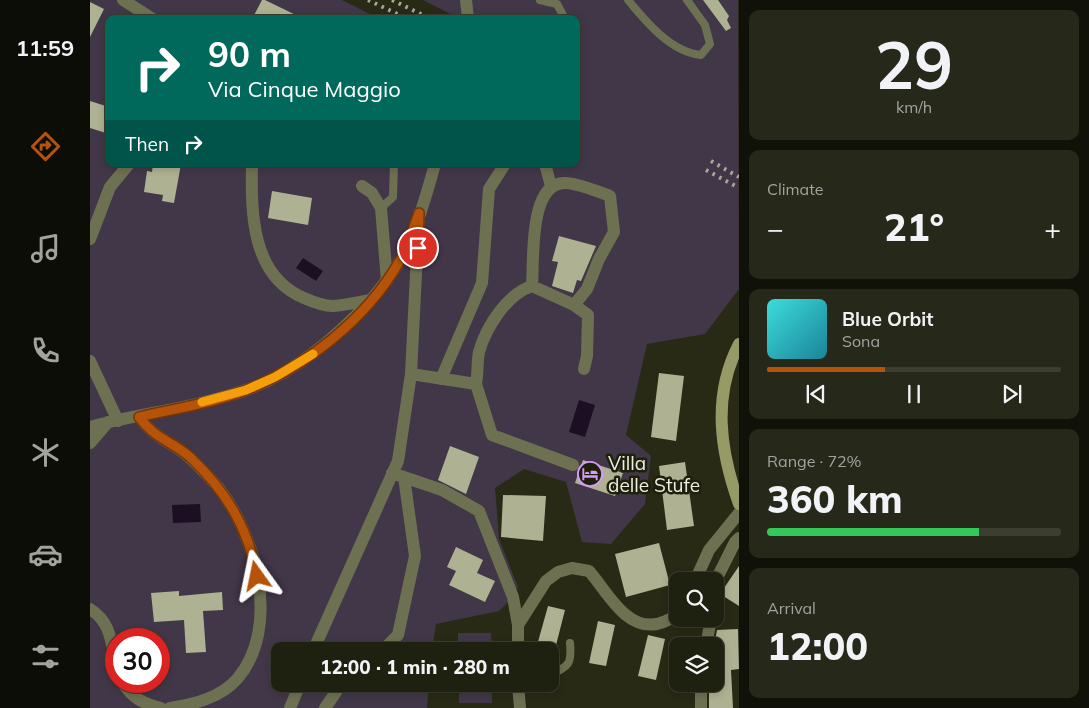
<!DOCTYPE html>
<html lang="en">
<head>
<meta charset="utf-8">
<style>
  body { margin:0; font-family:Mulish,sans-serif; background:#262819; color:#f1f3f6; height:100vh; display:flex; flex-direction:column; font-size:19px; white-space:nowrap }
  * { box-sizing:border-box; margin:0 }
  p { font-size:16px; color:#a1a39f }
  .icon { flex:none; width:28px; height:28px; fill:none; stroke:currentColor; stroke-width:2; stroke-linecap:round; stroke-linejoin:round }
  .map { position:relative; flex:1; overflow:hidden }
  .side { display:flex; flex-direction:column; gap:10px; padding:10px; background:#101209; width:350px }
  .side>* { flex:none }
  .hud { position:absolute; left:15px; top:15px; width:475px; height:152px; border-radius:10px; box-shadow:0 2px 8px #0003,0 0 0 1px #3c3e30; background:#00695c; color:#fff; overflow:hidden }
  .controls { position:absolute; left:579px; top:572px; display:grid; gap:10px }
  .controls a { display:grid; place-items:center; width:55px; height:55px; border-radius:10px; background:#1e2010; box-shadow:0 2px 8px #0003,0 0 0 1px #3c3e30; font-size:25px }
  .speed { position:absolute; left:15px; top:628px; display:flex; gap:10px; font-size:25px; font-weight:700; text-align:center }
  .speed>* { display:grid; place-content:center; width:65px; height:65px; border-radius:50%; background:#1e2010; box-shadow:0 2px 8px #0003,0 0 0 1px #3c3e30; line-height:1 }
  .speed .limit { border:8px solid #d22; background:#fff; color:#111 }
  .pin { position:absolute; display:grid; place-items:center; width:42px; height:42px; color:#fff; margin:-21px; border:2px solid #fff; border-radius:50%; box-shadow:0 1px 5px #0007 }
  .me { position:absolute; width:55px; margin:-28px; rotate:348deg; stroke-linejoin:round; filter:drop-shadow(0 0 4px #0008) }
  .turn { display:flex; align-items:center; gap:18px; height:105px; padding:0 20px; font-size:22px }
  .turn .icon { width:65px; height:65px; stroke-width:2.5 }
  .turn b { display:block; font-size:35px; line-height:42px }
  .then { display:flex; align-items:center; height:48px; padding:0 20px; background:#0003; gap:10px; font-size:19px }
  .big { font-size:38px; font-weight:800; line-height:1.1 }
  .side .tile { flex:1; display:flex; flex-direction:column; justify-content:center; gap:8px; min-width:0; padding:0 18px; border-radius:10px; background:#262819 }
  .side .dial { align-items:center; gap:0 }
  .dial b { font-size:65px; line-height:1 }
  .song { display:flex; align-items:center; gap:15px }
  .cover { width:60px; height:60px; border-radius:8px; background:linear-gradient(135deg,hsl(180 70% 55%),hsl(190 70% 35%)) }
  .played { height:5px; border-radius:2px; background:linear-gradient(90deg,#b45309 40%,#3c3e30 40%) }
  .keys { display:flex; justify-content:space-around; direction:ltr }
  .heat { display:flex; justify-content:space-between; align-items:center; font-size:28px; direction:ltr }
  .charge { height:8px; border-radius:4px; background:linear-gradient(90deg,#34c759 72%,#3c3e30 0) }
  .trip { position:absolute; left:181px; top:642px; width:288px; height:50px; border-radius:10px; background:#1e2010; box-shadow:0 2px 8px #0003,0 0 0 1px #3c3e30; font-weight:800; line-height:50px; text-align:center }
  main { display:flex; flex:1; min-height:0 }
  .tabs { display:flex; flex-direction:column; width:90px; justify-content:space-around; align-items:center; background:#0c0d06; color:#a1a39f }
  .tabs .icon { width:35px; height:35px }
  .tabs .selected { color:#b45309 }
  .tabs b { font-size:22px; color:#f1f3f6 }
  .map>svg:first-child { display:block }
</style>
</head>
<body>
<main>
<nav class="tabs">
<b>11:59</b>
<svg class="icon selected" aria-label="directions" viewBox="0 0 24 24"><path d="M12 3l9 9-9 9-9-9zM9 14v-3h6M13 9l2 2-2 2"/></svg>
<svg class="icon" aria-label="music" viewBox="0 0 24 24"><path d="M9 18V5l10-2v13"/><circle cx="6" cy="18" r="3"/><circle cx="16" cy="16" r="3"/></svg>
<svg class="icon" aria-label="phone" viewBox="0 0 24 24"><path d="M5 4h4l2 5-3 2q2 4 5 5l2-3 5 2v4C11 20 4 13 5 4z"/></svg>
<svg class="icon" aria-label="climate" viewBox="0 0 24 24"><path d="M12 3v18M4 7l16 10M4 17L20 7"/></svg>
<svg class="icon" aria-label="car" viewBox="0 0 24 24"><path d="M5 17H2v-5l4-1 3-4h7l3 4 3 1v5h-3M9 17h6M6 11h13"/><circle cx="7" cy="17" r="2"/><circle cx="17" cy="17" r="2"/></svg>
<svg class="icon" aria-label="filters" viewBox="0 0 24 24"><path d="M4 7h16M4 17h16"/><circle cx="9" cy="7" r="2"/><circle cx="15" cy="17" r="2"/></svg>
</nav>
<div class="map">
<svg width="649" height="708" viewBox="0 0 649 708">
  <rect width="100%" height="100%" fill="#282a15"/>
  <path fill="#423748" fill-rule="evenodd" d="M0,0h252l38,19h-271v145h467v-145h-116l-37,-19h315l1,289 -34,45 -58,10 -21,91 25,21 -6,48 -34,40 -29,-2 -16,-60 -42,-13 -29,19 4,51 19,48 -5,10 -14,14 -63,13 -4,27h-152v33h149l-2,24h-337zM26,639h43v42h-43z
    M368,633h33l1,18h-34z
    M369,684h33v19h-33z"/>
  <path fill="#1c0f24" d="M213,258l20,13 -7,10 -20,-13z
    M489,400l16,5 -10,32 -16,-5z
    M110,504l1,18 -28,1 -1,-18z"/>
  <path fill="#aeb292" d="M172,0h3l39,19h-52z
    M613,0h15l11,16 -2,4 4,8 -5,3z
    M0,2l14,7 -14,28z
    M0,101l19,6v27l-19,-6z
    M63,164h28l-7,39 -12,-2 1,-6 -19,-3 3,-21 5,1z
    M182,191l40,7 -4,27 -40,-7z
    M469,236l37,10 -15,35 -4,-1 -4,13 -21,-7 6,-24 -6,-1z
    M569,373l25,3 -8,65 -25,-4z
    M360,446l29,11 -13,37 -28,-14z
    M493,460l40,13 -8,23 -40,-13z
    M595,462l9,64 -27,4 -8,-64z
    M413,495l43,1 -3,45 -42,-4z
    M569,543l11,42 -44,12 -11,-43z
    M366,547l27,13 -6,13 18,8 -10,21 -36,-17 7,-14 -9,-4z
    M649,566v40l-19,-12z
    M89,591v5l43,-4 1,18 -20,1 3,41 -20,1 -2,-33 -30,2 -3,-29z
    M458,606l17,4 -11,43 -18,-4z
    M508,621l17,4 -9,41 -17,-3z
    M648,629l1,40 -8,1 2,38h-24v-20h6l-1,-42 3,-16z
    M558,635l17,4 -9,41 -18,-4z"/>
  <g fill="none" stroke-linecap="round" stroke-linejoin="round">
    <path stroke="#6e7151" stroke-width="8" d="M450,0l17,4 8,15
      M538,0c19,23 43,52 73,55l9,-11 -5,-19 -18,-25
      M291,208l12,-11 1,-33
      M460,675c19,-9 22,-11 20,-32
      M428,691l12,-7"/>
    <path stroke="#6e7151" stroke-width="12" d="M33,0l30,19
      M376,0l2,19
      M162,164c-1,48 -1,112 52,134 9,4 19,8 29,8 13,-1 26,-4 38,-6 10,-13 20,-24 28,-38 17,-29 27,-66 36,-98
      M455,164l6,22
      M272,186l10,7 9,15 6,73
      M0,239l20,-52 19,-23
      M442,286c2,-25 -4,-105 34,-103 14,1 31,8 44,13l4,36 -15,27 -12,30 -13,16
      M0,361l28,60
      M321,374l65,10 16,51 81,30
      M351,379l41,-96 7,-94 16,-25
      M386,384c2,-10 1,-22 3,-32 7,-25 28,-58 53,-66l42,19 14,10 -1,41 -3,13
      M49,417c16,22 32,24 50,40 10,9 20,20 29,30 38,48 63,139 20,191 -17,20 -44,26 -68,30
      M0,427c51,-14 105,-19 156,-37 49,-17 90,-53 125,-90
      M0,443l18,-21
      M302,473l50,17 37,21 34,86 5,28
      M605,581l14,-31 30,-37
      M625,582l20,-40 4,-4
      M0,609c21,13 21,33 26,55
      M616,646l5,-27
      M223,651l85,-190 13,-87 8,-161
      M292,651l16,-16 17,-79 -11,-79
      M428,651v-26l28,-44 12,-9 14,-4 17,3c18,20 36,59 68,53 8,-2 15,-5 21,-11
      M32,681c9,17 22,23 39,27
      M428,684l2,24
      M200,708l10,-24
      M235,708l13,-19 7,-5
      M611,708v-24"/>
    <path stroke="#959a67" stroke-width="12" d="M649,344c-27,52 -19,107 0,160"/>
    <path stroke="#a8a999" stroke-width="4" stroke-dasharray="2.5 5" stroke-linecap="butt" d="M278,0l40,19
      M302,0l39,19
      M621,161l28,16
      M616,170l33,18"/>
  </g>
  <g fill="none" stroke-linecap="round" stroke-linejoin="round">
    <defs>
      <path id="route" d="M167,576c-9,-49 -31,-85 -67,-119 -18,-16 -35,-18 -51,-40 35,-8 73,-14 107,-27 60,-23 121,-72 153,-128 9,-15 14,-33 20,-49l-1,35"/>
    </defs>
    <use href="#route" stroke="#753606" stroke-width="12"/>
    <use href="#route" stroke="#b45309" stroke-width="9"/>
    <path stroke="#f59e0b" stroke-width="9" d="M112,402l44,-12 29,-13 38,-23"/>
  </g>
  <defs>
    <symbol id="hotel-ring" viewBox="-11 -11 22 22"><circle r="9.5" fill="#1f200c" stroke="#d69bf9" stroke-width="1.5"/><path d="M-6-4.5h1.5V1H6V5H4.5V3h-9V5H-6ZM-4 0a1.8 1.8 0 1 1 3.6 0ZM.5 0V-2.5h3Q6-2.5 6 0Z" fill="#d69bf9"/></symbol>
  </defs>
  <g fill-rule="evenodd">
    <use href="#hotel-ring" x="486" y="460" width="28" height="28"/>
  </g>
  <g text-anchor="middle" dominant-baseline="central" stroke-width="5" stroke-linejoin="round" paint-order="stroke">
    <g font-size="19" fill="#edeee1" stroke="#1f200c" text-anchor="start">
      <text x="518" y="463">Villa<tspan x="518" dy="22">delle Stufe</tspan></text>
    </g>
  </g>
</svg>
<div class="controls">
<a><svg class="icon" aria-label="search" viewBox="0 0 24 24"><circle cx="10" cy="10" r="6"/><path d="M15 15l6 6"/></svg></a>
<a><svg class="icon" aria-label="layers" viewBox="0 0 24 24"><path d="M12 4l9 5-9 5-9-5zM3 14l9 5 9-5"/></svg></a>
</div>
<div class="speed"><div class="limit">30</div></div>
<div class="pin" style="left:328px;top:248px;background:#d93025"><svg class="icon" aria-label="arrive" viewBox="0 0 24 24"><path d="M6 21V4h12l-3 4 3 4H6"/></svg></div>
<svg class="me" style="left:167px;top:576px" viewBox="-20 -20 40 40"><path d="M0-17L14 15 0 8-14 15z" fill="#b45309" stroke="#fff" stroke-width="4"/></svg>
<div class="trip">12:00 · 1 min · 280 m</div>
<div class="hud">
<div class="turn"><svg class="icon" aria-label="right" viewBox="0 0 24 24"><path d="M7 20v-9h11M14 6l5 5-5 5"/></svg><div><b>90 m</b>Via Cinque Maggio</div></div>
<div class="then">Then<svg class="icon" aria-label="right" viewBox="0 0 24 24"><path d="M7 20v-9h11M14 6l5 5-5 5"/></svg></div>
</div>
</div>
<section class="side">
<div class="tile dial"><b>29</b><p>km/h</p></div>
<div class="tile"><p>Climate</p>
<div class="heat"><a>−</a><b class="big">21°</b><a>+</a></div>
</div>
<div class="tile">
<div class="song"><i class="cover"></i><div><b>Blue Orbit</b><p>Sona</p></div></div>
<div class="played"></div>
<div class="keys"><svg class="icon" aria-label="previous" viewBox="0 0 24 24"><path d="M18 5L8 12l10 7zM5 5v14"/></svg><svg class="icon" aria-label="pause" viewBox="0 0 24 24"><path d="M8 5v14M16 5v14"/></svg><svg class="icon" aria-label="next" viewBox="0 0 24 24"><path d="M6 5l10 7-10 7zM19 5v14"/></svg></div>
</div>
<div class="tile"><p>Range · 72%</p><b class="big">360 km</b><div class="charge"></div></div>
<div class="tile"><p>Arrival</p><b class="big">12:00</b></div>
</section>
</main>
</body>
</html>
